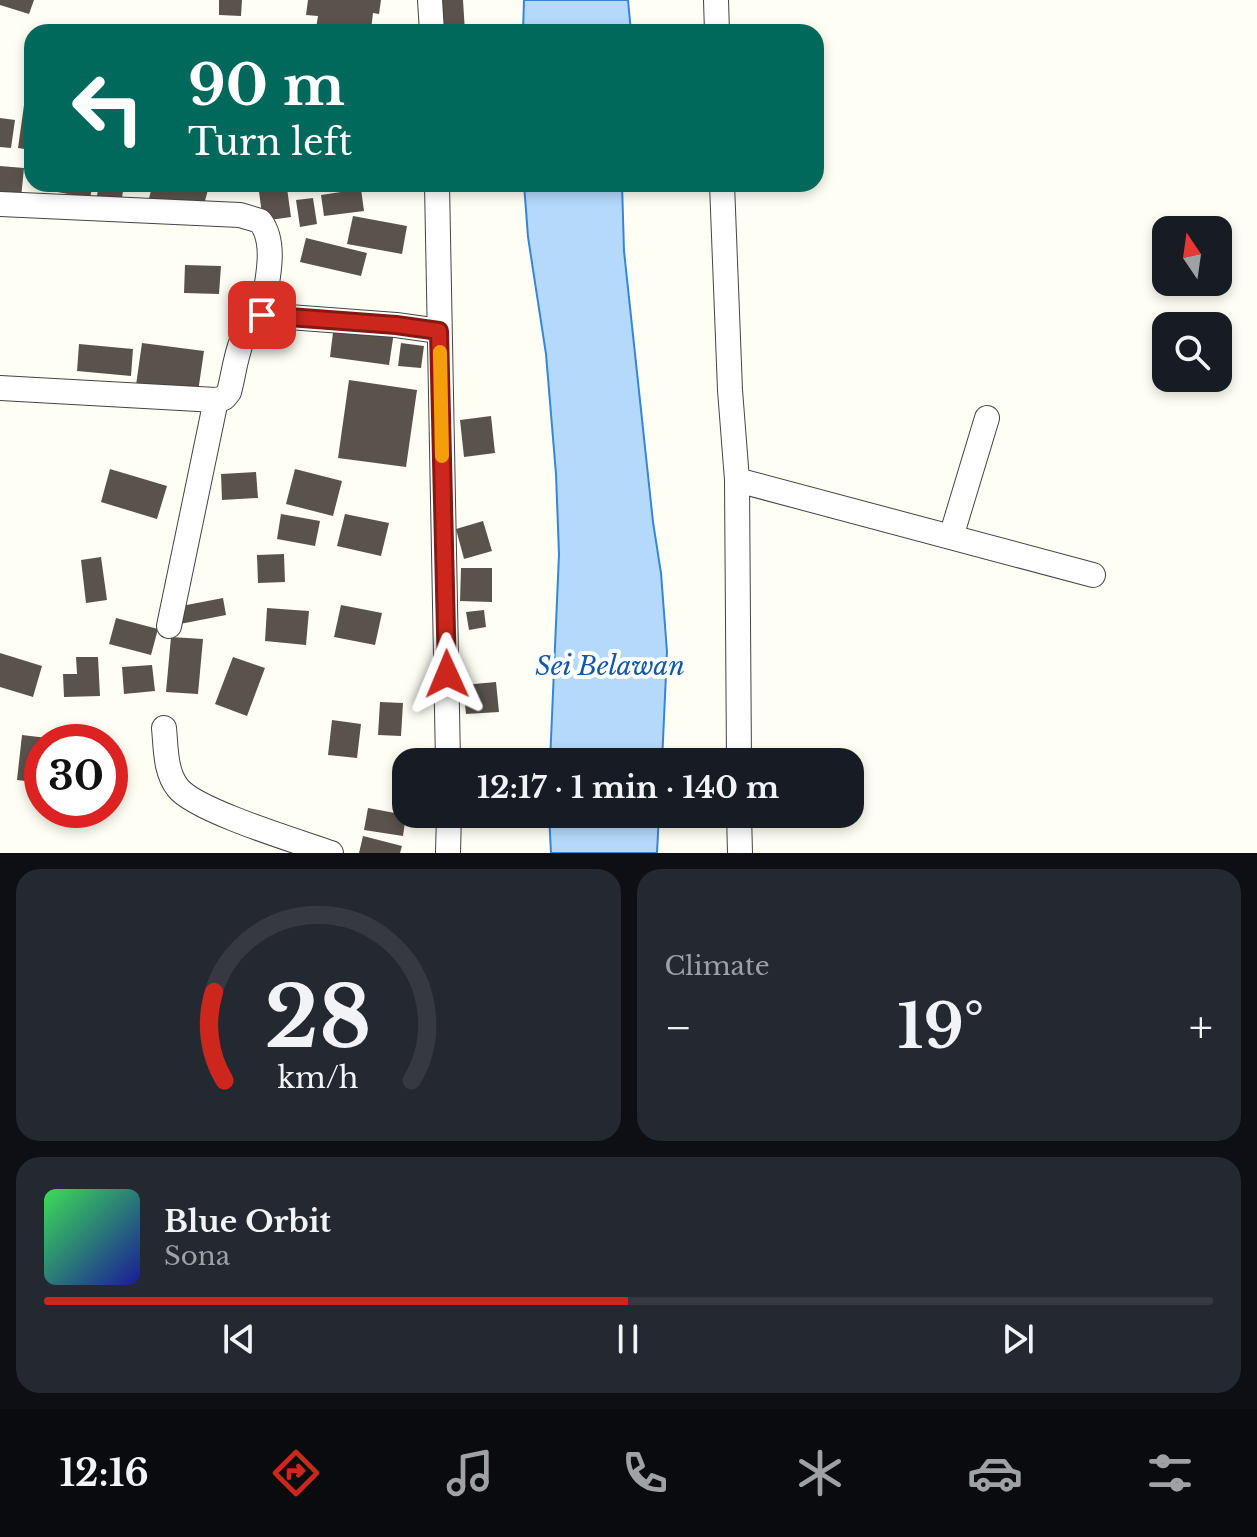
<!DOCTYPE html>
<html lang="en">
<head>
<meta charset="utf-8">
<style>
  body { margin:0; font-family:"Libre Baskerville",serif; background:#242831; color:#f1f3f6; height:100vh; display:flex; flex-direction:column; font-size:30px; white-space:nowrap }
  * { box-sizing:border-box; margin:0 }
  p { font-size:26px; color:#9ea1a6 }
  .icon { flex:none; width:44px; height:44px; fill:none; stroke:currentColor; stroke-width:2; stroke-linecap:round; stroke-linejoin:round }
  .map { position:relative; height:853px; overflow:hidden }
  .details { display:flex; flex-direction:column; gap:16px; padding:16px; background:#0d0f14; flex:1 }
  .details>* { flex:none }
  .guide { position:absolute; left:24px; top:24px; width:800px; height:168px; border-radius:24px; box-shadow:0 4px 12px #0003; background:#00695c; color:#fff; overflow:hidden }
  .needle { width:52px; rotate:347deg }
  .buttons { position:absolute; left:1152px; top:216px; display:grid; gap:16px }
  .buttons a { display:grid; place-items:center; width:80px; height:80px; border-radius:16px; background:#171b24; box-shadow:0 4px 12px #0003; font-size:40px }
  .speed { position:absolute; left:24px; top:724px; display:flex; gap:16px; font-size:40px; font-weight:700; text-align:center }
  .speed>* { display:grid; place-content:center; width:104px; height:104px; border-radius:50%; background:#171b24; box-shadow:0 4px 12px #0003; line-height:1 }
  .speed .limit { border:12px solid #d22; background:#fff; color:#111 }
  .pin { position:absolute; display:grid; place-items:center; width:68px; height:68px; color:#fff; margin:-34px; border-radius:16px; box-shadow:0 4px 12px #0006 }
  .me { position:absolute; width:88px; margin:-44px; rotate:359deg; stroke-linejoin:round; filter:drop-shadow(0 0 6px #0008) }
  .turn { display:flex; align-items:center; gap:28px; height:168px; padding:0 32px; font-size:36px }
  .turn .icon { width:104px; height:104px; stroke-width:2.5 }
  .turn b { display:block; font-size:56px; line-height:68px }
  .big { font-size:60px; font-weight:800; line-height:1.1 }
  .details .widget { flex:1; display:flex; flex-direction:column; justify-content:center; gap:12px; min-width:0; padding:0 28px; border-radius:24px; background:#242831 }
  .details .dial { align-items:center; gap:0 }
  .dial svg { height:208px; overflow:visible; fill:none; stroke:#363941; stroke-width:7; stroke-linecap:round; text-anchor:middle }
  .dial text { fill:#f1f3f6; stroke:none }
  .song { display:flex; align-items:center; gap:24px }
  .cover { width:96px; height:96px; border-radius:12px; background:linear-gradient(135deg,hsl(130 70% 55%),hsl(240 70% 35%)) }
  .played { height:8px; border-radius:4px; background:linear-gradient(90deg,#cd261c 50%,#363941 50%) }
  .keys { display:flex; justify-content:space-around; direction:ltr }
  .heat { display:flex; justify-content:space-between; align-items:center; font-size:44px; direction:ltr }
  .details .tiles { flex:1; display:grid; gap:16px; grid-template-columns:1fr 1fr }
  .widget:last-child { grid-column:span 2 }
  .trip { position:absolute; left:392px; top:748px; width:472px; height:80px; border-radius:24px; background:#171b24; box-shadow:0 4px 12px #0003; font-weight:800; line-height:80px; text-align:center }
  .tabs { display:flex; height:128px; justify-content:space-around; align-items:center; background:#090b0e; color:#9ea1a6 }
  .tabs .icon { width:56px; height:56px }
  .tabs .on { color:#cd261c }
  .tabs b { font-size:36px; color:#f1f3f6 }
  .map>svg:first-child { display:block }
</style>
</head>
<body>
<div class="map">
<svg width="1257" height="853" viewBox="0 0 1257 853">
  <rect width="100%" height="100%" fill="#fffef4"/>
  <path fill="#b5d9fb" stroke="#3686d8" stroke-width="2" d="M524,0h104l3,32h-108z
    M524,184h98l2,67 29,271 8,51 6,79 -5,110h-112l9,-208 -3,-80 -10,-120 -18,-117z
    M549,814h110l-2,39h-106z"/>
  <path fill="#5a534c" d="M0,0h34l-5,14 -29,-9z
    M219,0h23l-1,16 -22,-1z
    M308,0h73l-2,14 -6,-1 -2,17 -14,-2 -1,4 -40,-4 2,-12 -12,-1z
    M434,0h29l2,32h-29z
    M25,98l7,1v51l-14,-2z
    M0,118l15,2 -4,28 -11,-1z
    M0,166l24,2 -3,30 -21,-2z
    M58,184h35l-3,14 -33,-6z
    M99,184h25l-3,21 -25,-4z
    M153,184l56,2 -7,26 -53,-14z
    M287,188l4,29 -28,4 -4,-29z
    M361,189l3,22 -40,5 -3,-21z
    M313,198l4,26 -17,3 -4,-27z
    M353,216l54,10 -5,28 -55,-10z
    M306,238l61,15 -6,23 -61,-14z
    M185,265l36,1 -2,28 -35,-1z
    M334,324l60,8 -5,33 -59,-8z
    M142,343l62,8 -6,41 -62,-7z
    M401,343l23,3 -3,22 -23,-2z
    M79,344l54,5 -2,27 -54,-5z
    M349,380l68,10 -11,77 -68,-9z
    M491,416l4,37 -31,4 -4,-37z
    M110,469l57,17 -10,33 -56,-17z
    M295,469l47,12 -9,35 -47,-12z
    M256,472l2,26 -36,2 -1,-26z
    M281,514l39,7 -5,25 -38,-7z
    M345,514l44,9 -8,33 -44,-10z
    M483,521l9,30 -28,8 -8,-30z
    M284,554l1,28 -27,1 -1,-28z
    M101,557l6,43 -21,3 -5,-43z
    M461,568h31v34l-32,-1z
    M223,598l3,17 -46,9 -4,-17z
    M341,605l41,8 -7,32 -41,-8z
    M267,608l42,3 -3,34 -41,-4z
    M484,610l2,17 -17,3 -3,-18z
    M116,618l42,11 -7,26 -42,-11z
    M171,637l32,2 -5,55 -32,-2z
    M0,653l42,13 -9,31 -33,-10z
    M76,657h22l2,39 -36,1 -1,-23h14z
    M233,657l32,11 -18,48 -32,-12z
    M152,665l3,26 -31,3 -2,-27z
    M496,682l3,30 -33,2 -3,-29z
    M380,702l23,1 -2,33 -23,-1z
    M332,720l29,4 -4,34 -29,-3z
    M22,735l42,5 -22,2v41l-25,-3z
    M368,808l38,7 -3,21 -39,-6z
    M363,836l39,10 -2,7h-41z"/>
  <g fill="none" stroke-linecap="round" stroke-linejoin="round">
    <defs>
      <path id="minor" d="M430,0l2,32
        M716,0l1,32
        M437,184l11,578
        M722,184l8,206 7,90 2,282
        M0,204l240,11 20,6c19,24 5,66 2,94
        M0,388l216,12 8,-2 5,-6c7,-25 8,-62 33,-77l134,10 43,6
        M737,480l356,95
        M951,537l36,-119
        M169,626l47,-226
        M164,728c2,20 1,44 14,60 18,23 122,54 153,65
        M739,814l1,39
        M448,853l1,-39"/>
    </defs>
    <use href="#minor" stroke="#444" stroke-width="26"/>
    <use href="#minor" stroke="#fff" stroke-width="24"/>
  </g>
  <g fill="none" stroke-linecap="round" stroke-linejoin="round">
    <defs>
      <path id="route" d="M262,315l134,10 43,6 8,343"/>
    </defs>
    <use href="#route" stroke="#851912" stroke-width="20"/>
    <use href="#route" stroke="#cd261c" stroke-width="14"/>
    <path stroke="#f59e0b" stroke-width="14" d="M440,352l2,104"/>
  </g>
  <g text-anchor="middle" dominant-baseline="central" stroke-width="8" stroke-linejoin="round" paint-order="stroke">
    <g font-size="26" font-style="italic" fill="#0e58ae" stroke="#fff">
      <text x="610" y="666">Sei Belawan</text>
    </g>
  </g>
</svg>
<div class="buttons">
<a><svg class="needle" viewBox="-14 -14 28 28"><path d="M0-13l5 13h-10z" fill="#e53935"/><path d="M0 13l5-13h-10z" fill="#9ea1a6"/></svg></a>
<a><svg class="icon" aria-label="search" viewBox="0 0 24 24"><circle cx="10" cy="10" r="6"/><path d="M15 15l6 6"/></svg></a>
</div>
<div class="speed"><div class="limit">30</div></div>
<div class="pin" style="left:262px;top:315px;background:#d93025"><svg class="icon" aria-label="arrive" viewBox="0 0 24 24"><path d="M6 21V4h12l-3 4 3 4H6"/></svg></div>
<svg class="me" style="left:447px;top:674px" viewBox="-20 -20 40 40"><path d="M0-17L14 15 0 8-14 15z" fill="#cd261c" stroke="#fff" stroke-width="4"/></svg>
<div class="trip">12:17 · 1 min · 140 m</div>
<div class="guide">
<div class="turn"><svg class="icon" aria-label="left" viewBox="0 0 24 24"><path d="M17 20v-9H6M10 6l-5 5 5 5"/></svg><div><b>90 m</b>Turn left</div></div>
</div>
</div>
<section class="details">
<div class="tiles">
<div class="widget dial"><svg viewBox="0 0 100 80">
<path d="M14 69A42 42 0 1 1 86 69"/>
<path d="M14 69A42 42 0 0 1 10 35" stroke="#cd261c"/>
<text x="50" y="56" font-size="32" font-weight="700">28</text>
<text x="50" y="72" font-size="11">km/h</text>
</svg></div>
<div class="widget"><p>Climate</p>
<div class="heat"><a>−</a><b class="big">19°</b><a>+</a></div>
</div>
<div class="widget">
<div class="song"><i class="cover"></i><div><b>Blue Orbit</b><p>Sona</p></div></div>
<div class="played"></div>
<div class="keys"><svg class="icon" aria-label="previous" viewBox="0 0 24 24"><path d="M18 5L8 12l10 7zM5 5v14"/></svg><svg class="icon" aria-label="pause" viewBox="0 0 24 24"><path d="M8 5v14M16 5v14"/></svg><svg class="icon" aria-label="next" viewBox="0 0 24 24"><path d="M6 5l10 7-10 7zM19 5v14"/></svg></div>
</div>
</div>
</section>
<nav class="tabs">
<b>12:16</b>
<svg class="icon on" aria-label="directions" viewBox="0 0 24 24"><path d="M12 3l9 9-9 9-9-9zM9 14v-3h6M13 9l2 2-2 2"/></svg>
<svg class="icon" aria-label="music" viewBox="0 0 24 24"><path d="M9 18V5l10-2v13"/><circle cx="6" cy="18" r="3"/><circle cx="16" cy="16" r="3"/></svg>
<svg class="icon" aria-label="phone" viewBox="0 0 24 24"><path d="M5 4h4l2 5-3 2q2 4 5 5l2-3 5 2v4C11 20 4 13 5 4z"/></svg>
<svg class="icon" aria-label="climate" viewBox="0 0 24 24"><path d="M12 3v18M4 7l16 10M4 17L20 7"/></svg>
<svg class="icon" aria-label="car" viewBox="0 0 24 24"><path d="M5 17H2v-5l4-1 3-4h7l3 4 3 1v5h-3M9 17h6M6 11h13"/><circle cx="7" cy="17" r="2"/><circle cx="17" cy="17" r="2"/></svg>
<svg class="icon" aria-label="filters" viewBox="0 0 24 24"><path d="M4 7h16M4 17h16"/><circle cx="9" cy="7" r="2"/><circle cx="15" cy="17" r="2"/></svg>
</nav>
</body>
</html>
